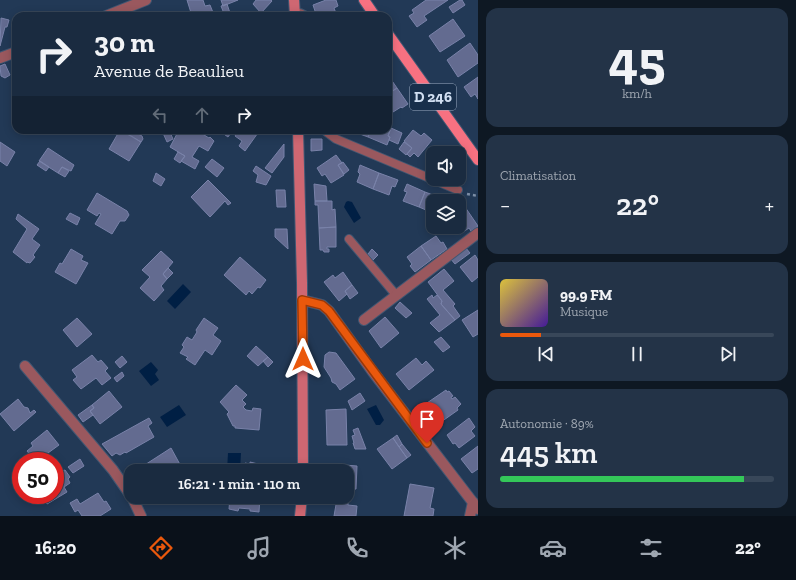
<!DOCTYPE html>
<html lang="fr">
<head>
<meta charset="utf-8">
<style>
  body { margin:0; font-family:"Zilla Slab",serif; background:#233347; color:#f1f3f6; height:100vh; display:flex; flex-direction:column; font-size:15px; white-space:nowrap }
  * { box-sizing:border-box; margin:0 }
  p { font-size:13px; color:#9fa7b1 }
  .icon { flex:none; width:22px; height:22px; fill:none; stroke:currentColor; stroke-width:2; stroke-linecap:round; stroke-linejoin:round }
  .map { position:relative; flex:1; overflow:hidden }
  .sheet { display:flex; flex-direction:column; gap:8px; padding:8px; background:#0e1823; width:318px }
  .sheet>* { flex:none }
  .hud { position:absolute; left:12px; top:12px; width:380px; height:122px; border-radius:12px; box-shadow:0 2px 10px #0003,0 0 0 1px #384759; background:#1a2b40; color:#f1f3f6; overflow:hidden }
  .fabs { position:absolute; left:426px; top:146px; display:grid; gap:8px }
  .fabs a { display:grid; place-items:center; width:40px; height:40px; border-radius:8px; background:#1a2b40; box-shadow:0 2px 10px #0003,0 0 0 1px #384759; font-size:20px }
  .speed { position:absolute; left:12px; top:452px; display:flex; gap:8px; font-size:20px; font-weight:700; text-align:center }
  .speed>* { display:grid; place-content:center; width:52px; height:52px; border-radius:50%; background:#1a2b40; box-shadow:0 2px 10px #0003,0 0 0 1px #384759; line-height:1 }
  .speed .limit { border:6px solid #d22; background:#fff; color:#111 }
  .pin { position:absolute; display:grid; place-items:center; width:34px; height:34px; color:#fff; margin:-41px -17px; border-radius:50% 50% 50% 0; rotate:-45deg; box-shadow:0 0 4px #0007 }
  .pin .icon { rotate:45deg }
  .me { position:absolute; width:44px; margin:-22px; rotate:0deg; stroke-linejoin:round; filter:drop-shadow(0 0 3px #0008) }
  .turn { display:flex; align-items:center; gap:14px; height:84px; padding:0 16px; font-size:18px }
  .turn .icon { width:52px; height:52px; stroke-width:2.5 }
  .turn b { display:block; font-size:28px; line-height:34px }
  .lanes { display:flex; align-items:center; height:38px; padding:0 16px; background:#0003; justify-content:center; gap:20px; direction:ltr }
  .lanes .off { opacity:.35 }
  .big { font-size:30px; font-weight:600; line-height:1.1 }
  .sheet .tile { flex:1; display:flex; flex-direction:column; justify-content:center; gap:6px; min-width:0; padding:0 14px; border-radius:12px; background:#233347 }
  .sheet .dial { align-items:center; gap:0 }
  .dial b { font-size:52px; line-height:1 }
  .song { display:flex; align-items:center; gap:12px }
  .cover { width:48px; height:48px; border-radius:6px; background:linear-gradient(135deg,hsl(50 70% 55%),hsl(260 70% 35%)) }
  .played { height:4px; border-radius:2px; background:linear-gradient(90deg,#ea580c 15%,#384759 15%) }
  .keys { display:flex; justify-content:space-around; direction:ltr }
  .heat { display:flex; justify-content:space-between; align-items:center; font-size:22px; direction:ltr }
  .charge { height:6px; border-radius:3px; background:linear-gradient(90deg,#34c759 89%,#384759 0) }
  .trip { position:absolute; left:124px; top:464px; width:230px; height:40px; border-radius:12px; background:#1a2b40; box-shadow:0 2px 10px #0003,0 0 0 1px #384759; font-weight:600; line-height:40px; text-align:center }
  .menu { display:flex; height:64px; justify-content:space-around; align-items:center; background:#0a111a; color:#9fa7b1 }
  .menu .icon { width:28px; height:28px }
  .menu .on { color:#ea580c }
  .menu b { font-size:18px; color:#f1f3f6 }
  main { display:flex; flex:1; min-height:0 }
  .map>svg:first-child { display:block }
</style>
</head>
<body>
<main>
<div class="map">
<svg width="478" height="516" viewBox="0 0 478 516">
  <rect width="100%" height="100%" fill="#223956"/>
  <path fill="#001f44" d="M348,201l4,1 9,16 -7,5 -10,-16 2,-5z
    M183,284l8,8 -16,17 -8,-8z
    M151,362l7,8 -3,4 4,6 -8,6 -12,-15z
    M179,405l7,10 -19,12 -7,-10z
    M376,405l8,15 -4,5h-4l-9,-16z
    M228,453h13l-1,18h-13z"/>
  <path fill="#636b90" stroke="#7982a9" d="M187,0h16l2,6 5,-1 4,10 -3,1h-19z
    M221,0h17l-15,6z
    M256,0h15l1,1 -11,12 -8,-9z
    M326,0h10l2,6 -4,2 3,8h-17l-1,-3 -3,1 -3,-9z
    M426,0h22l-24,16 3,4 -10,7 -8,-11 5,-3 -2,-3z
    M460,0h2l3,5 -12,8 -4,-6z
    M227,4l4,12h-6l-4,-10z
    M1,18l8,2 -2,7h-2l-5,19z
    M453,19l12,17 -25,16 -11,-16z
    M470,43l8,12v8l-20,14 -11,-17z
    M5,64l5,11 -5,3 -4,-2 -1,-10z
    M388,75l9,13 -9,6z
    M478,77v22l-3,-5 -4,3 -7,-10z
    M397,88l11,16 -6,4 -1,-1 -8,5 -5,-7v-11z
    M388,127l3,1 -3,8 2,1 -3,8 -19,-8 3,-7h17z
    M391,128l11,5 -4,11 -9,-4 1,-3 -2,-1z
    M120,130l21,12 -12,19 -20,-12z
    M122,130h5l8,4 1,-1 6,3 1,3 -2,3z
    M169,130l4,9 -6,3 -4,-9z
    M179,130h17l13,8 1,-1 4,4 -6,10 -9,-5 -7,11 7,4 -4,8 -14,-8 4,-5 -15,-9z
    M222,130h11l-5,7 -7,-5z
    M235,130h25l-15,21 -6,-5 3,-5 -7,-5 3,-4z
    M349,130h22l-3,7z
    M413,130l8,6 3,-3 8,7 -14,17 -4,-4 -4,4 -3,-3 5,-6 -8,-7z
    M311,139h11v11l-11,1z
    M0,142l15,10 -8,14 -7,-5z
    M404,142l8,6 -6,7 -7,-6z
    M284,144v13l-12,16 -7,-5z
    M48,148l26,17 -3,6 -9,-4 -4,6 -19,-12z
    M178,152l7,4 -5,7 -6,-4z
    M336,155l6,8 -4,2 6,10 -13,8 -6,-9 -3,2 -5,-8z
    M212,159l12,9 -7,9 -12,-10z
    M40,161l9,6 -3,4 -9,-6z
    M343,162l6,8 -5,4 -6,-9z
    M360,165l19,8 -6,16 -16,-7 3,-8 -2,-2z
    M256,166l15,10 -5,9 -10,-3 2,-7 -5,-4z
    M62,167l7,4 -4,6 -7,-4z
    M156,173l9,6 -4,7 -8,-5z
    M379,173l19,7 -3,7 -3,-1 -3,9 -16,-6z
    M208,180l23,23 -3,2 -3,-4 -15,16 -19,-20z
    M314,184l12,2 1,15h-12z
    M407,184l18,8 -6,15 -16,-6 4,-9 -3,-1z
    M276,190h9l1,17h-9z
    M425,192l19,7 -1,2h-10v12l-14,-6z
    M97,193l30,18 2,4 -4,6h-5l-8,13 -17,-10 6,-10 -2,-1 -2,3 -10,-6z
    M315,201h17v9l3,-1 1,18 -17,1 -1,-23h-3z
    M465,207l13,19 -7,5 -2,-3 -9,6 -5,-7h4v-16z
    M70,213l10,5 -3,7 -11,-6z
    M18,214l21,15 -7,10 8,6 -7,10 2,2 -5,6 -3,-1v1l-14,-11 14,-23 -11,-10z
    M336,227v20h-9v2h2v3h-5l-1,-2h-3l-1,-22z
    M275,229h12l1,20 -13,-12z
    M436,236l5,7 2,-1 4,7 -16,11 -10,-14z
    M421,246l10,14 -16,12 -5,-6 2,-2 -5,-7z
    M465,247l5,6 -15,11 -5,-6z
    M71,249l12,7 -2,4 7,3 -12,21 -21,-12 5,-9 2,1z
    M372,249l6,6 -5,5 -5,-6z
    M161,251l12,11 -10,12 4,5 -6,7 3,4 -10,11 -14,-13 10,-11 -8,-7z
    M475,255l3,5v17l-6,5 -12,-15z
    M240,257l26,23 -6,8 -2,-1 -6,7 -3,-3 -3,4 -22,-20z
    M168,268l5,5 -6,6 -4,-5z
    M444,269l10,12 -11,9 12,14 -2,2 7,10 -5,4 -14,-16 1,-3 -14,-19z
    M343,272l9,13 -7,6 2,3 -8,7 -15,-19 9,-7 2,3z
    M352,285l6,8 -8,6 -5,-8z
    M432,295l1,3 4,-3 5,6 -1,3 14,16 -16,12 -9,-9 10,-8 -13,-16z
    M400,302l12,11 -6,5 -11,-10z
    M478,310v24l-5,3 -11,-17z
    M385,317l14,16 -18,15 -12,-17z
    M77,318l15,16 -15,13 -14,-17z
    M204,318l14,10 -5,7 8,6 -9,14 -7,-5 -10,15 -9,-6 2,-2 -8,-4 4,-6 -2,-2 5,-8 5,3 5,-8 -1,-2z
    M441,337l9,10 -7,5 -9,-10z
    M256,346l12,11 -10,9 -11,-10z
    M329,352l7,1 19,26 -15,11 -4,-6 -4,-2 -1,-4 -7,-11 1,-12z
    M92,355l6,7 3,-2 7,8 -3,3 6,7 -9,7 -6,-7 -15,11 -8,-9 4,-3 -5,-7z
    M122,356l5,6 -7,6 -5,-6z
    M268,357l5,5 -5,5 -5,-6z
    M416,358l6,7 4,-4 8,9 -25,20 -13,-16z
    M122,372l2,4 -7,6 -3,-4z
    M236,385l11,10 -5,5 4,4 -3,3 3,3 6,1 1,-3 8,1 -2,21 -24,-2v-2h-2l-6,-12 2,-2 -9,-10z
    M446,390l1,2 2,-1 4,5 -2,1 1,2 3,-2 6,7 -4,4 1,2 -17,12 -6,-7 -2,2 -9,-12z
    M109,391l13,16 -22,17 -10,-13 4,-3 -2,-3z
    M360,393l5,8 -13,9 -4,-9z
    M18,399l6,8 4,1 2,5 4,-3 2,2 -22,19 -14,-17z
    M92,405l2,3 -4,3 3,4 -10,7 -5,-7z
    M346,409l1,36h-20l-1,-35z
    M149,418l3,5 -4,3 6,11 -28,16 -1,-1 -5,3 -4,-2 -4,3 -10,-12z
    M469,418l6,9 -4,4 4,5 -16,12 -4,-5 -2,1 -6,-9z
    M358,428l8,21h-11l-2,-6h1l-2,-7 3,-1 -2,-5z
    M47,430l12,15 -22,16h-2l-8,-10 6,-5 -2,-3z
    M397,435l5,9 -3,3 -6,-9z
    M393,438l14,20 -15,11 -15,-20z
    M402,444l9,11 -4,3 -8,-11z
    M478,446v23l-6,4 -11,-14z
    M171,448l12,22 -2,1h-40l-1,-3z
    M80,459l4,7 -11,7 -5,-6z
    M250,462l12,3v6h-17v-8l5,1z
    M332,464l25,2 -1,23 -9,1v-19h-16z
    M59,467l3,4 3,-1 5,7 -2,2 2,4 -6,4 3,5 -20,12 -6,-9h14v-25z
    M410,484l24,4 -4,20 4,1 -1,7h-29z
    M98,493l6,9 2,-1 5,8 -11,7h-18l-4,-6 -3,2 -5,-9 7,-4 3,5z
    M230,497h30l-1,15 -9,-1v-2l-11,-1 -1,3 -9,-2z
    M337,499l11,2v4l9,1 -1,10h-22z"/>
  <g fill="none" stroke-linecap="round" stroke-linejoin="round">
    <defs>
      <path id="lane" d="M295,13h5l6,3
        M324,130l12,9 122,51
        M349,239l47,56"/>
      <path id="street" d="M106,16l40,-16
        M0,58l16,-6
        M302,300l20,5 7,6 44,61 105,137
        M364,320l114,-87
        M25,366l88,104 18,26
        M132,497l9,19
        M470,516l3,-14"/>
      <path id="secondary" d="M294,0l1,16
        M298,130l4,153 1,188
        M300,516l2,-19"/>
      <path id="primary" d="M364,0l11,16
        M388,34l90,126"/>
    </defs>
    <use href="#lane" stroke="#425772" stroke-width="10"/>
    <use href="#street" stroke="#425772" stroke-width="12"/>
    <use href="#secondary" stroke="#425772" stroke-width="12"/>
    <use href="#primary" stroke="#425772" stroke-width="12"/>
    <path stroke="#7c8ea6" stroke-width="2.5" stroke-dasharray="3 3" stroke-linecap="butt" d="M467,194l11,2"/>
    <use href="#lane" stroke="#9a585e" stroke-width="8"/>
    <use href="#street" stroke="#9a585e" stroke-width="10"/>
    <use href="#secondary" stroke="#cf6772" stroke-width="10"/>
    <use href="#primary" stroke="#f77181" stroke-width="10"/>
  </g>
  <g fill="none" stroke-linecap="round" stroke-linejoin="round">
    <defs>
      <path id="route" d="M303,359l-1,-59 20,5 7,6 98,132"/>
    </defs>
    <use href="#route" stroke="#983908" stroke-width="10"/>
    <use href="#route" stroke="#ea580c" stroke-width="7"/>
  </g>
  <g text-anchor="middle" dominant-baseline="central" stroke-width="4" stroke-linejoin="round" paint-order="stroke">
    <rect fill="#182f4b" stroke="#9aaac0" stroke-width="1" x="410" y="84" width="46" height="26" rx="3"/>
    <g font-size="15" font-weight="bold" fill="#d1dff2">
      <text x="433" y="97">D 246</text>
    </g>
  </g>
</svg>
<div class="fabs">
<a><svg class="icon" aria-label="sound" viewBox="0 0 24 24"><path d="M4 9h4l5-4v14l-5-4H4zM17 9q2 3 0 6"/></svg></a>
<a><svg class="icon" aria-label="layers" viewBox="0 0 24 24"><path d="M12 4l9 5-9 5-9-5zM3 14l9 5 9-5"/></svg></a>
</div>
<div class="speed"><div class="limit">50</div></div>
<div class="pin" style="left:427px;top:443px;background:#d93025"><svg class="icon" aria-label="arrive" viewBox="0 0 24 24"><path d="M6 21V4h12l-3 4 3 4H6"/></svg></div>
<svg class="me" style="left:303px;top:359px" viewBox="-20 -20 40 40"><path d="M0-17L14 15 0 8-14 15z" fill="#ea580c" stroke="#fff" stroke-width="4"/></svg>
<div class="trip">16:21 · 1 min · 110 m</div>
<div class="hud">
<div class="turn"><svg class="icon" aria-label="right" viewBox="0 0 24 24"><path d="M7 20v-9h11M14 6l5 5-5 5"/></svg><div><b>30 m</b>Avenue de Beaulieu</div></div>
<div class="lanes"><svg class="icon off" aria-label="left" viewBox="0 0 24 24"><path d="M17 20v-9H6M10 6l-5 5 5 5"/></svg><svg class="icon off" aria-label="ahead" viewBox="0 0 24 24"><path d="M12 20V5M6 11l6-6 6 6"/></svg><svg class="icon" aria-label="right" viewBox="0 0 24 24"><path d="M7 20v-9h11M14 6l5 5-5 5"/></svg></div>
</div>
</div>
<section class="sheet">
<div class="tile dial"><b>45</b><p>km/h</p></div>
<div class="tile"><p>Climatisation</p>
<div class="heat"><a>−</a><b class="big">22°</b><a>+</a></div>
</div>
<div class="tile">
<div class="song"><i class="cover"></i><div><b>99.9 FM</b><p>Musique</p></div></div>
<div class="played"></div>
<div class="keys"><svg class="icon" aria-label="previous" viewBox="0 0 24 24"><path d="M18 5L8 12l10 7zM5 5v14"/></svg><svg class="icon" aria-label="pause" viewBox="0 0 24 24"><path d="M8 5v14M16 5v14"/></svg><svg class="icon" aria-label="next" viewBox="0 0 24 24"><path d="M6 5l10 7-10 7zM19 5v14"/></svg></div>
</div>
<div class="tile"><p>Autonomie · 89%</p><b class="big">445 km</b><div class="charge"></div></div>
</section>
</main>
<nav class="menu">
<b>16:20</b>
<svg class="icon on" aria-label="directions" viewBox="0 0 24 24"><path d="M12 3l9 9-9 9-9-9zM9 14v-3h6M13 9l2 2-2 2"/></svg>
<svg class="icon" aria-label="music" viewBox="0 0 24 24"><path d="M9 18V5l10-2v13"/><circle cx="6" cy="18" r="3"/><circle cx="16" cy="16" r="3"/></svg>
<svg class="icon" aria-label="phone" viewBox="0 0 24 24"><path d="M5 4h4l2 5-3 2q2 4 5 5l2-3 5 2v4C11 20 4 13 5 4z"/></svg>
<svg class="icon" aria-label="climate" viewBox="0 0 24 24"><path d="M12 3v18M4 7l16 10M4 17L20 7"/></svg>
<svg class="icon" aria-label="car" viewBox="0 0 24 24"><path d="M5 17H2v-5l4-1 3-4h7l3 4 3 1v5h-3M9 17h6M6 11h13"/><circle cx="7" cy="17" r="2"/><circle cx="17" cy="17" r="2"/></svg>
<svg class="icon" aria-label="filters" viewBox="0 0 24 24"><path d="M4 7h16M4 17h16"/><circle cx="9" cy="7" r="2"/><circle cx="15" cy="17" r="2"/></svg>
<b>22°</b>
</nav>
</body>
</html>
